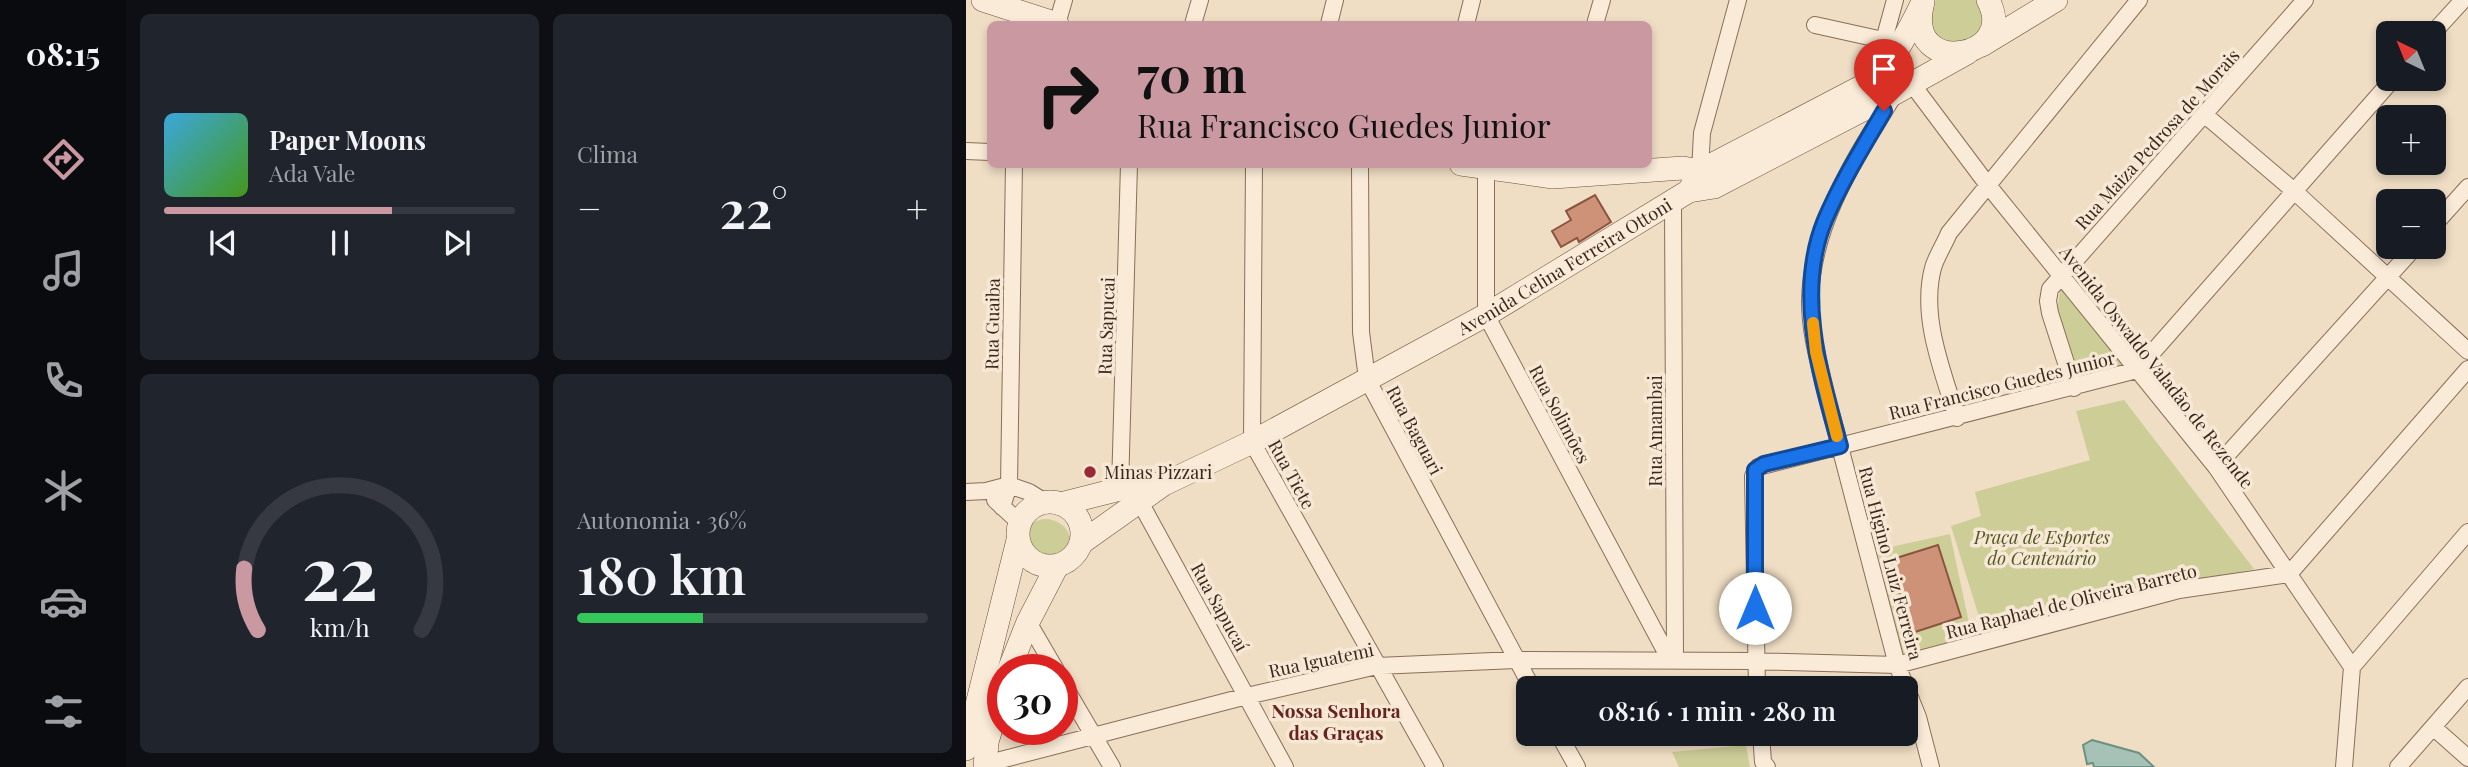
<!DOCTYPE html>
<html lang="pt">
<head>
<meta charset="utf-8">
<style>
  body { margin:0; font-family:"Playfair Display",serif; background:#20242c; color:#f1f3f6; height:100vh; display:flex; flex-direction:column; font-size:26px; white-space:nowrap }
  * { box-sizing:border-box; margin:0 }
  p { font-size:23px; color:#9ea1a6 }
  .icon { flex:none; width:38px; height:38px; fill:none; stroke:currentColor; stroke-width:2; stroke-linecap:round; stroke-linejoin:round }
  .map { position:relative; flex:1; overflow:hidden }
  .panel { display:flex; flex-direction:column; gap:14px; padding:14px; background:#0d0f14; width:840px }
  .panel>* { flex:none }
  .banner { position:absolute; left:21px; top:21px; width:665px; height:147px; border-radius:10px; box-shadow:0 4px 10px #0003; background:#ca98a0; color:#111; overflow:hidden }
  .needle { width:46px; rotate:317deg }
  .buttons { position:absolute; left:1410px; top:21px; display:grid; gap:14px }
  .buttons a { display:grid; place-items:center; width:70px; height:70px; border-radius:10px; background:#171b24; box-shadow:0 4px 10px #0003; font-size:35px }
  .speed { position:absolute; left:21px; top:654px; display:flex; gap:14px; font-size:35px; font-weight:700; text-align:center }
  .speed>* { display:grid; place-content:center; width:91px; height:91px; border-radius:50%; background:#171b24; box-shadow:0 4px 10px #0003; line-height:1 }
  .speed .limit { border:10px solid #d22; background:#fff; color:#111 }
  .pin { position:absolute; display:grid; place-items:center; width:60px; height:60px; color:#fff; margin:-72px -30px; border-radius:50% 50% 50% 0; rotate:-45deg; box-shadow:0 0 7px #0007 }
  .pin .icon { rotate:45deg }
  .me { position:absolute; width:77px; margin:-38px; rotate:0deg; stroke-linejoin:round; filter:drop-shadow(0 0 5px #0008) }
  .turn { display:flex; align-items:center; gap:24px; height:147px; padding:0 35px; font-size:32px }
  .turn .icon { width:91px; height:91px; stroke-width:2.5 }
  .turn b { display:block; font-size:49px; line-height:60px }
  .big { font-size:52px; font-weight:600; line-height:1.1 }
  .panel .tile { flex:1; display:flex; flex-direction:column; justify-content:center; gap:10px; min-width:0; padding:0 24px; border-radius:10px; background:#20242c }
  .panel .dial { align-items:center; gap:0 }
  .dial svg { height:182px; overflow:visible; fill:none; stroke:#363941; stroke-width:7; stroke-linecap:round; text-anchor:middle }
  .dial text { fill:#f1f3f6; stroke:none }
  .song { display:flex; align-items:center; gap:21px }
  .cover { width:84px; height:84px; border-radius:10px; background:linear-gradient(135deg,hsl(200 70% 55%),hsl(100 70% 35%)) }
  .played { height:7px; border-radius:4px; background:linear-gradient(90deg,#ca98a0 65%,#363941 65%) }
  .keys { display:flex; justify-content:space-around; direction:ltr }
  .heat { display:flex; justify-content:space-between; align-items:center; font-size:38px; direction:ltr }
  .charge { height:10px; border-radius:5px; background:linear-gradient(90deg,#34c759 36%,#363941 0) }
  .panel .tiles { flex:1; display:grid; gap:14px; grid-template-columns:repeat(2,1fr) }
  .trip { position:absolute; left:550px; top:676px; width:402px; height:70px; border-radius:10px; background:#171b24; box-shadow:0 4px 10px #0003; font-weight:600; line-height:70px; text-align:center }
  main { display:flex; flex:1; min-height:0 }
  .menu { display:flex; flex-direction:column; width:126px; justify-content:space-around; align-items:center; background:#090b0e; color:#9ea1a6 }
  .menu .icon { width:49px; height:49px }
  .menu .active { color:#ca98a0 }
  .menu b { font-size:32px; color:#f1f3f6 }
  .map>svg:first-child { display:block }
</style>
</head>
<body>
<main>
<nav class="menu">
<b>08:15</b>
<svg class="icon active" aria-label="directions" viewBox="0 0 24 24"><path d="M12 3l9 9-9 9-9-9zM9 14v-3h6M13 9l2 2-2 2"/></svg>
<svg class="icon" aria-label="music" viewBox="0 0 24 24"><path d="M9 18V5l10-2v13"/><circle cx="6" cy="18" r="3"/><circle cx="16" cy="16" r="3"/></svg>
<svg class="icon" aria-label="phone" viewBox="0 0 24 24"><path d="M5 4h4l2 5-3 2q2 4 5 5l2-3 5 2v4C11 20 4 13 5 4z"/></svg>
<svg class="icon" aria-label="climate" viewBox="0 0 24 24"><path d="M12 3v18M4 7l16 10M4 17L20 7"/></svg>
<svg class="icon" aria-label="car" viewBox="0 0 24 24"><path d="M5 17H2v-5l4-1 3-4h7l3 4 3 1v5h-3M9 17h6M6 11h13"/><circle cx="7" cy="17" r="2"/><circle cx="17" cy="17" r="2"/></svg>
<svg class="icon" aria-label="filters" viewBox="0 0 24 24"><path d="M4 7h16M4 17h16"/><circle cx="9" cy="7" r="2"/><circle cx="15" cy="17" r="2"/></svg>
</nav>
<section class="panel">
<div class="tiles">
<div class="tile">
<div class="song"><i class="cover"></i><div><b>Paper Moons</b><p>Ada Vale</p></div></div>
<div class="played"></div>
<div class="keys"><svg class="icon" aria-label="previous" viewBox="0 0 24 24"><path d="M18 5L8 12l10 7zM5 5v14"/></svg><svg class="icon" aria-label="pause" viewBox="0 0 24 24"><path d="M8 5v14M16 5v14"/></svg><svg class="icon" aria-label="next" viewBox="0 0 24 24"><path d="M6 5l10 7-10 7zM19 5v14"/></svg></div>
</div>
<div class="tile"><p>Clima</p>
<div class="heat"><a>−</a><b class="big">22°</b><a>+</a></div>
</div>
<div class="tile dial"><svg viewBox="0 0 100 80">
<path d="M14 69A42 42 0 1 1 86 69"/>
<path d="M14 69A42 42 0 0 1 8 42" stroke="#ca98a0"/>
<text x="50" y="56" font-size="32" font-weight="700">22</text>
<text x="50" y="72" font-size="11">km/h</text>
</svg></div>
<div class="tile"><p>Autonomia · 36%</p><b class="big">180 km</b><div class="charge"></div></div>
</div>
</section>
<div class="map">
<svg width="1502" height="767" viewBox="0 0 1502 767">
  <rect width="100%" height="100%" fill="#efddc4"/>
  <path fill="#cdcd97" d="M970,0h40l9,10 2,12 -18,27 -39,-14v-27z
    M1096,279l68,87 -55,15 -18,-70z
    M1158,400l130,169 -125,28 -145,36 -33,-107 30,-10 -6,-24 115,-32 -14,-49z
    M55 544a25 25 0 1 1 50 0a25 25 0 1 1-50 0Z
    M984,534l22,103 -70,17 -25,-104z
    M780,745l4,22h-71l-7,-15z"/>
  <path fill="#a6c2b6" stroke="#6c9183" stroke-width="2" d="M1126,740l47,13 15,14h-60l-1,-4 -6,1 -4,-19z"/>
  <path fill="#ce9279" stroke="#8a543f" stroke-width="2" d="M629,195l16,27 -32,20 -2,-4 -16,9 -9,-16 19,-11 -5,-9z
    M972,545l23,72 -49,16 -22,-73z"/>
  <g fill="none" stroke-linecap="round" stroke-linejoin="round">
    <defs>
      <path id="street" d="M91,24l7,-24
        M227,24l7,-24
        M363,24l6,-24
        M500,24l6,-24
        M629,24l7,-24
        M849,25l86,19
        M1467,33l30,-33
        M918,40l11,-40
        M946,84l75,100 229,283 136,200 -8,100
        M928,95c-39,64 -83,129 -84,207 0,32 10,65 17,95l70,268 21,52 13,50
        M1239,115l88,75 175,161
        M0,151l24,1
        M288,164l-2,278 183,325
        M394,164l1,168 6,47 165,309
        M520,169v146l184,345
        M734,171l2,-38 36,-133
        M707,202l2,458
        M1468,225l34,-38
        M1108,388l-24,-75 -2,-12 2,-12 255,-289
        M991,418c-14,-46 -37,-101 -24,-150 3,-11 11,-23 16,-35l190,-233
        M1250,467l199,-220
        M154,489l9,-325
        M0,492l20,-1 23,-6 20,7 16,10
        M29,500l25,23
        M174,502l145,265
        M36,507l7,-22 5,-321
        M62,622l28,48
        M1386,667l116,-135
        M96,682l50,85
        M791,688l-4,-212 5,-9 379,-97 256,-291
        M1467,727l35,31
        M592,733l19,34
        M795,733l2,29 4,5
        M19,764l262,-68 130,-30 139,-6 239,1 142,4 282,-75 110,-16 179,-205
        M1432,767l70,-80"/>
      <g id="secondary">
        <path d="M17,0l74,24"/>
        <path d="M956,6c-16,73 98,53 66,-6"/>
        <path d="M1016,45l74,-45"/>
        <path d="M495,164l92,13 130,-9 17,3 10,11"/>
        <path d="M723,191l11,-20 165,-86c28,-20 42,-52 58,-83"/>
        <circle cx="84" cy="534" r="32"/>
        <path d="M95,504l59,-15 41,-5"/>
        <path id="s1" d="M115,543l83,-59 88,-42 234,-127 203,-124 25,-4 181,-94 72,-40"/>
        <path d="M43,670l19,-48 29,-56"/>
        <path d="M0,749l52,-209"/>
        <path d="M19,767l2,-25 16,-54"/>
      </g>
    </defs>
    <use href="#street" stroke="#8a6e5a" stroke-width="18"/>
    <use href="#secondary" stroke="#6c4f3d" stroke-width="24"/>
    <use href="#street" stroke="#f9ebd7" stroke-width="16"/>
    <use href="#secondary" stroke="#f9ebd7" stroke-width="23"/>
  </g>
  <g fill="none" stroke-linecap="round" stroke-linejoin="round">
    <defs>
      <path id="route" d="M789,608v-138l9,-6 76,-18c-20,-72 -45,-153 -15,-226 16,-38 38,-73 59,-109"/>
    </defs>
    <use href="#route" stroke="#114b97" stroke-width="18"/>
    <use href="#route" stroke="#1a73e8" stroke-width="12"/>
    <path stroke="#f59e0b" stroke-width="12" d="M847,323l3,29 21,84"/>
  </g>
  <circle fill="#9a2938" stroke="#f6e8d4" stroke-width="2.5" cx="124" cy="472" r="7"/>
  <g text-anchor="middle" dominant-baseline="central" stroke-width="7" stroke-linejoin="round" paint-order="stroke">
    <g font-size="18" fill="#3a281e" stroke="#f6e8d4">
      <text transform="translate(1191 139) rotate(-48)">Rua Maiza Pedrosa de Morais</text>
      <text stroke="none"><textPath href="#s1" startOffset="558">Avenida Celina Ferreira Ottoni</textPath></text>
      <text transform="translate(26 324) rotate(-89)">Rua Guaiba</text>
      <text transform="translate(140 326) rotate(-88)">Rua Sapucai</text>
      <text transform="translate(1191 367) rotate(52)">Avenida Oswaldo Valadão de Rezende</text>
      <text transform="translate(1036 385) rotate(-14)">Rua Francisco Guedes Junior</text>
      <text transform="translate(594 414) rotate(62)">Rua Solimões</text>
      <text transform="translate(449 430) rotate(62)">Rua Baguari</text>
      <text transform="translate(689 431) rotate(-90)">Rua Amambai</text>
      <text transform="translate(326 474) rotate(61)">Rua Tiete</text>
      <text transform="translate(925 563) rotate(75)">Rua Higino Luiz Ferreira</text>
      <text transform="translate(1105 601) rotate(-14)">Rua Raphael de Oliveira Barreto</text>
      <text transform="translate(254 607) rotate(61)">Rua Sapucaí</text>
      <text transform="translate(355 660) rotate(-12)">Rua Iguatemi</text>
    </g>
    <g font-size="18" fill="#3a281e" stroke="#f6e8d4" text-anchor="start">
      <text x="138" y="472">Minas Pizzari</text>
    </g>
    <g font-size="18" font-style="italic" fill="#505624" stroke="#f6e8d4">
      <text x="1076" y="537">Praça de Esportes<tspan x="1076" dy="21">do Centenário</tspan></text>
    </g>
    <g font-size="19" font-weight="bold" fill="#67231d" stroke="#f6e8d4">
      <text x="370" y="710">Nossa Senhora<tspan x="370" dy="22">das Graças</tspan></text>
    </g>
  </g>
</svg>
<div class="buttons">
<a><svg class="needle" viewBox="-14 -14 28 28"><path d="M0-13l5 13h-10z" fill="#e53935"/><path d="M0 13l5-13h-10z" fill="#9ea1a6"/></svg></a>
<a>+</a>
<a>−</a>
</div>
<div class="speed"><div class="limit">30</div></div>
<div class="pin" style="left:918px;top:111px;background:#d93025"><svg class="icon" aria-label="arrive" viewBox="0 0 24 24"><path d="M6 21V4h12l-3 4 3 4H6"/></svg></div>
<svg class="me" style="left:789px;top:608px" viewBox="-20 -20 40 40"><circle r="19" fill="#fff"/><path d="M0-13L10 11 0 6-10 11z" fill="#1a73e8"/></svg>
<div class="trip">08:16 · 1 min · 280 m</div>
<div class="banner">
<div class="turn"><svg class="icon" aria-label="right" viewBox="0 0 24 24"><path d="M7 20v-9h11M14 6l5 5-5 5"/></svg><div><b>70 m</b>Rua Francisco Guedes Junior</div></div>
</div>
</div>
</main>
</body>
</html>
